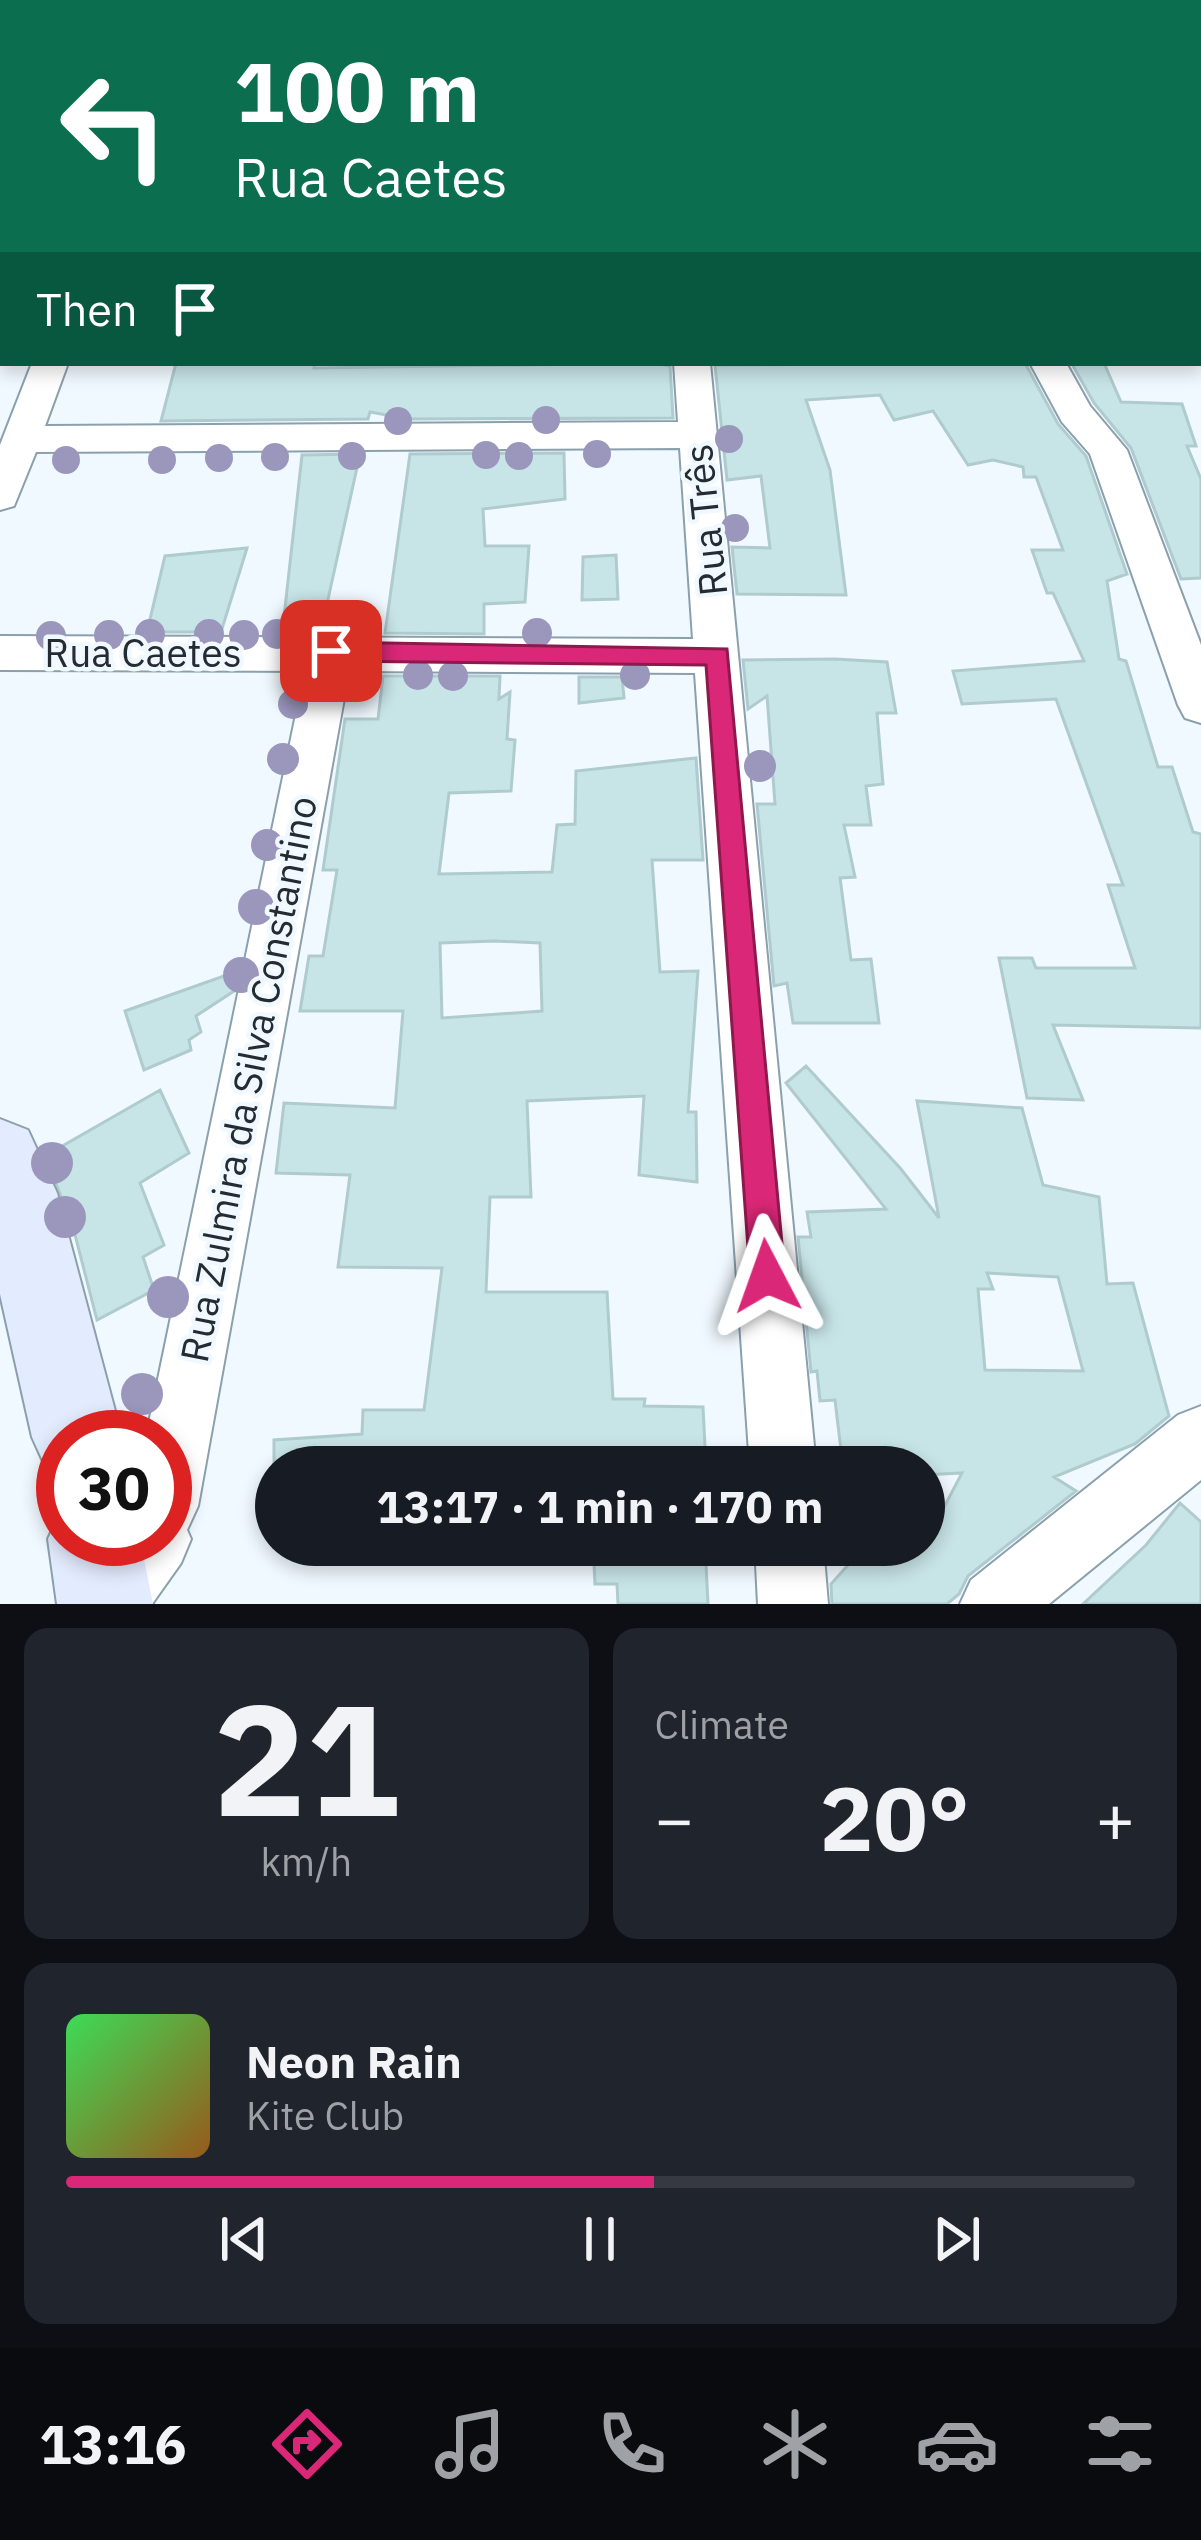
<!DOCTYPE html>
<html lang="en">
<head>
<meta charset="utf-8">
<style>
  body { margin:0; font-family:"IBM Plex Sans",sans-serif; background:#20242c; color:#f1f3f6; height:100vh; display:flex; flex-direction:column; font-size:45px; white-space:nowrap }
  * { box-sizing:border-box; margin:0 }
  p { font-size:39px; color:#9ea1a6 }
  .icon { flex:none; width:66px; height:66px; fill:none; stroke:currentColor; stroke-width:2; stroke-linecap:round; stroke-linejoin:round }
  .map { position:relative; height:1604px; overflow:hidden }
  .drawer { display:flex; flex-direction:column; gap:24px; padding:24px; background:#0d0f14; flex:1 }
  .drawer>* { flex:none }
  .top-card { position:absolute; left:0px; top:0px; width:1203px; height:366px; box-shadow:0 6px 18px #0003; background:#0b6e4f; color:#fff; overflow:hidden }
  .speed { position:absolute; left:36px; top:1410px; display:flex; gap:24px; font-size:60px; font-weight:700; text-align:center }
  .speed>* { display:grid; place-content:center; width:156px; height:156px; border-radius:50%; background:#171b24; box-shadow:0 6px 18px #0003; line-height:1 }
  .speed .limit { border:18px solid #d22; background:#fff; color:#111 }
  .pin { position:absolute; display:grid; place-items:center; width:102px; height:102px; color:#fff; margin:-51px; border-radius:24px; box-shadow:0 6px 18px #0006 }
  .me { position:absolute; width:132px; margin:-66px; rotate:356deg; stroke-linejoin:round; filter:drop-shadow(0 0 9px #0008) }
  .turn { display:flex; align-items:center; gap:42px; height:252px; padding:0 36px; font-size:54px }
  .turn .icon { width:156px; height:156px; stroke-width:2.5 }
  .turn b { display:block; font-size:84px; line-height:102px }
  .then { display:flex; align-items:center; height:114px; padding:0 36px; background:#0003; gap:24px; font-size:45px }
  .big { font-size:90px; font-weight:700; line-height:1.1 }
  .drawer .widget { flex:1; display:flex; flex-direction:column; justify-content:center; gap:18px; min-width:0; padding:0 42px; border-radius:24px; background:#20242c }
  .drawer .dial { align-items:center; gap:0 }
  .dial b { font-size:156px; line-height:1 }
  .song { display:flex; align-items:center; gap:36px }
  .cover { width:144px; height:144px; border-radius:18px; background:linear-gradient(135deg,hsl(130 70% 55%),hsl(30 70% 35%)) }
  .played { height:12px; border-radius:6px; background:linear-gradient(90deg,#db2777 55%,#363941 55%) }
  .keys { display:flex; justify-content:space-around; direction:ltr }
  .heat { display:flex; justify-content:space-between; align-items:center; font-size:66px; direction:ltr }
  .drawer .tiles { flex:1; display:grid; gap:24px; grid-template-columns:1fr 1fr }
  .widget:last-child { grid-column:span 2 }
  .trip { position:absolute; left:255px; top:1446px; width:690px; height:120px; border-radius:60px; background:#171b24; box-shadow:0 6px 18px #0003; font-weight:700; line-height:120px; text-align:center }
  .tab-bar { display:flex; height:192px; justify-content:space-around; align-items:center; background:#090b0e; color:#9ea1a6 }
  .tab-bar .icon { width:84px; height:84px }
  .tab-bar .active { color:#db2777 }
  .tab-bar b { font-size:54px; color:#f1f3f6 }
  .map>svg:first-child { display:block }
</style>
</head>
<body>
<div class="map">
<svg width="1201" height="1604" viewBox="0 0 1201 1604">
  <rect width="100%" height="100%" fill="#f0f9ff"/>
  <path fill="#c7e4e7" stroke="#afcbce" stroke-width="3" fill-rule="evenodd" d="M176,363h139l-1,5 340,-5 16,3 3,52 -264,1 -39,-7 -2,7 -207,2z
    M1025,363l33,61 28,32 41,118 -20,7 12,78 7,2 32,106h14l21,65 8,2v194l-148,-3 30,75 -56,-2 -28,-140h33l4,10h99l-27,-83h15l-67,-186 -94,5 -9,-33 131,-10 -31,-68h-6l-15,-43h31l-27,-73h-12l-1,-10 -30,-7 -25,5 -35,-54 -39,9 -14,-25 -74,5 24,70 16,125 -109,-1 -5,-47 38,1 -9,-72 -34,4 -12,-115z
    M1104,363l17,39 61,2 14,42h-9l14,33v99l-20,1 -50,-131 -37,-45 -22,-39z
    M564,453l1,46 -82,10 2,37h44l-4,56 -41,2v30l-99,-1 25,-179z
    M360,454l-37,168 -40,4 19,-171z
    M247,548l-26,84h-74l18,-76z
    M616,555l2,44 -36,1 1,-43z
    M835,659l52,3 9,51h-19l6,71 -17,2 5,39h-27l11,52 -15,1 11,82 20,-1 8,64h-86l-6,-40 -13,3 -17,-182h18l-8,-108 -19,13 -5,-49z
    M383,676h117l-1,23 11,-7 -3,47 8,1 -4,51 -62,2 -10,81 113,-2 5,-47 18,-1 1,-53 120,-13 7,102h-51l8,112 38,-1 -10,141h8l1,70 -58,-7 5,-79 -117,5 4,96h-41l-4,95h121l6,107h32l-1,7 59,1 3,60h-432v-27l88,-6 1,-24h61l18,-142 -104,-1 12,-92 -74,-2 8,-70 111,5 8,-97h-103l9,-55h14l14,-86h-14l22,-151h33zM495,941l45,2 2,68 -100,7 -2,-75z
    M579,677h43l2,21 -45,5z
    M238,971l-4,20 -38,25 5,16 -12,8 2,10 -47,20 -19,-59z
    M806,1066l95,103 38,49 -22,-117 105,7 21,77 56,12 8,87 26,-1 36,133 -34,28 -81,33 22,14 -108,85 -9,18 -12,10h-115l-1,-20 35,-39h58l38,-72 -38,2v-8h-81l-8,-67 -15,1 -3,-30 -6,1 -13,-135h13l-4,-25 79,-3 -100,-126zM987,1273l71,4 25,94 -98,-1 -7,-81h15z
    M160,1090l29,63 -49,30 24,62 -21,12 11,33 -57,30 -24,-93 -28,-71z
    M1180,1503l21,19v82h-118l63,-59z
    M593,1545h112l3,59h-90l-1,-20h-22z"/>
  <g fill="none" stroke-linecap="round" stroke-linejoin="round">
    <defs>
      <path id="minor" d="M660,0h31l2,3h-31z
        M930,0h29l2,3h-29z
        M1093,0h34l2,3h-34z
        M1200,11h1v16h-1z
        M1200,85h1v18h-1z
        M0,94l3,1v18l-3,-1z
        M32,363h36l-23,63 633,-4 -4,-59h36l106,1104h-66l-55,-794 -346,-2 -151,835 -11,24 4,9 -10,24 -29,41h-76l11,-24 29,-41h49v-102h-19l159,-766 -305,-1v-34l693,3 -13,-191 -644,4 -22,54 -14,4v-65z
        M1030,363h36l24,43 37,44 74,195v78l-16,-5 -7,-13 -88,-251 -28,-32z
        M1201,1406v74l-152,124h-89l11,-24 207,-165z
        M755,1545h68l5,59h-70z"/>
      <path id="secondary" d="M0,1119l28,11 29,63 65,244h-59v39l-17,-8 -14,-31 -32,-143z
        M63,1505v34h77l13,65h-96l-9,-65z"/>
    </defs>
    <use href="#minor" stroke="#8ba0ad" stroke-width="4"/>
    <use href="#secondary" stroke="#8ba0ad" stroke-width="4"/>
    <use href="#minor" fill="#fff" fill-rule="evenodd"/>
    <use href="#secondary" fill="#e3ecfe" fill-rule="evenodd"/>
  </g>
  <g fill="#9b96bc">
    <circle cx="546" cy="420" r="14"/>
    <circle cx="398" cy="421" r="14"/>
    <circle cx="729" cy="439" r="14"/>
    <circle cx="597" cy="454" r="14"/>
    <circle cx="486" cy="455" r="14"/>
    <circle cx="352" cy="456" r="14"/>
    <circle cx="519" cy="456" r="14"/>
    <circle cx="275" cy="457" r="14"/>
    <circle cx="219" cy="458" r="14"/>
    <circle cx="66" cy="460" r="14"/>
    <circle cx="162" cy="460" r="14"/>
    <circle cx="735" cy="528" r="14"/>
    <circle cx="537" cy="633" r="15"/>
    <circle cx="150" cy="634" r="15"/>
    <circle cx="209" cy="634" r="15"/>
    <circle cx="277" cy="634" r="15"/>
    <circle cx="109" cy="635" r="15"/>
    <circle cx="244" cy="635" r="15"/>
    <circle cx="51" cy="636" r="15"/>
    <circle cx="418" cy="675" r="15"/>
    <circle cx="635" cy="675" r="15"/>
    <circle cx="453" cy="676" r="15"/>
    <circle cx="293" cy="704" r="15"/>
    <circle cx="283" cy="759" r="16"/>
    <circle cx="760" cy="766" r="16"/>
    <circle cx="267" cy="845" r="16"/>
    <circle cx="256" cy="907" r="18"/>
    <circle cx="241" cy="975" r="18"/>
    <circle cx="52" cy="1163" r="21"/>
    <circle cx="65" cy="1217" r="21"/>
    <circle cx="168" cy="1297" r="21"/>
    <circle cx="142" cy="1394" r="21"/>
  </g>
  <path fill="#db2777" stroke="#8e194d" stroke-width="3" d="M331,642l396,7 58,627 -5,12 -13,5 -12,-5 -5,-12 -44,-611 -375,-4 -12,-10z"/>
  <g text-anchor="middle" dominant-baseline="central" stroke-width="9" stroke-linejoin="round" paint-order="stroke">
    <g font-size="39" fill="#242c31" stroke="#f0f9ff">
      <text transform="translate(705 520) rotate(-96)">Rua Três</text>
      <text x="143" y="652">Rua Caetes</text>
      <text transform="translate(248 1079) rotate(-79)">Rua Zulmira da Silva Constantino</text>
    </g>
  </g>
</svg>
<div class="speed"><div class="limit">30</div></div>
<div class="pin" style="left:331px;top:651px;background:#d93025"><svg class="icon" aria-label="arrive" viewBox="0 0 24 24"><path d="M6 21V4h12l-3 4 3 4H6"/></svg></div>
<svg class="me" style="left:767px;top:1276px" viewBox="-20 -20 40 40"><path d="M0-17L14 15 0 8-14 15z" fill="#db2777" stroke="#fff" stroke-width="4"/></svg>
<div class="trip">13:17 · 1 min · 170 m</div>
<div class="top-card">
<div class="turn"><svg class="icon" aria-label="left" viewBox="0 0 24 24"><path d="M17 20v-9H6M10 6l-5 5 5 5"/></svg><div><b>100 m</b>Rua Caetes</div></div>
<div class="then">Then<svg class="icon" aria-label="arrive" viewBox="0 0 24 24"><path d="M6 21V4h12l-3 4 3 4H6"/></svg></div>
</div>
</div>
<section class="drawer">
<div class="tiles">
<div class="widget dial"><b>21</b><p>km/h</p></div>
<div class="widget"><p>Climate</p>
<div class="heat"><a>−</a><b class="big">20°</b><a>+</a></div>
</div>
<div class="widget">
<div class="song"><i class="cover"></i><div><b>Neon Rain</b><p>Kite Club</p></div></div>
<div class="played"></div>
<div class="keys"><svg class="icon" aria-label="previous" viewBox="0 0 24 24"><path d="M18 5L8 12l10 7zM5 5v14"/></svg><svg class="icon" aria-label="pause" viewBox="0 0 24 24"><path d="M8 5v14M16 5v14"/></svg><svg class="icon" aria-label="next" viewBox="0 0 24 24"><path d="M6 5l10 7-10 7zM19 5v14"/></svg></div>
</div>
</div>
</section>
<nav class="tab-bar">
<b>13:16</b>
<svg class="icon active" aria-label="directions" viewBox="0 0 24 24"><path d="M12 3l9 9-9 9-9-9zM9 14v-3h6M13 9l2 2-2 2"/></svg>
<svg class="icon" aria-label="music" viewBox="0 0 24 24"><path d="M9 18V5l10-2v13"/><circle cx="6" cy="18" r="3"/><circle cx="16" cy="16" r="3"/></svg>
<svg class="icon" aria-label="phone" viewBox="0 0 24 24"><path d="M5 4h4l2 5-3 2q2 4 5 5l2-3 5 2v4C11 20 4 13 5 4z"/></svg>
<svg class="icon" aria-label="climate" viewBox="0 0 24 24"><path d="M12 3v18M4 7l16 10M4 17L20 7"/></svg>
<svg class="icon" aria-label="car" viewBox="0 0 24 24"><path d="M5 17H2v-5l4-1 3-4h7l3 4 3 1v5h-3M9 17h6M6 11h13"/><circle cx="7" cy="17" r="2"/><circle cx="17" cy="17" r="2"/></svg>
<svg class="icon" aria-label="filters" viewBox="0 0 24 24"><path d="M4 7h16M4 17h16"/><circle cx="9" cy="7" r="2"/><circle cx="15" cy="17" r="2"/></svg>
</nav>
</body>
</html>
